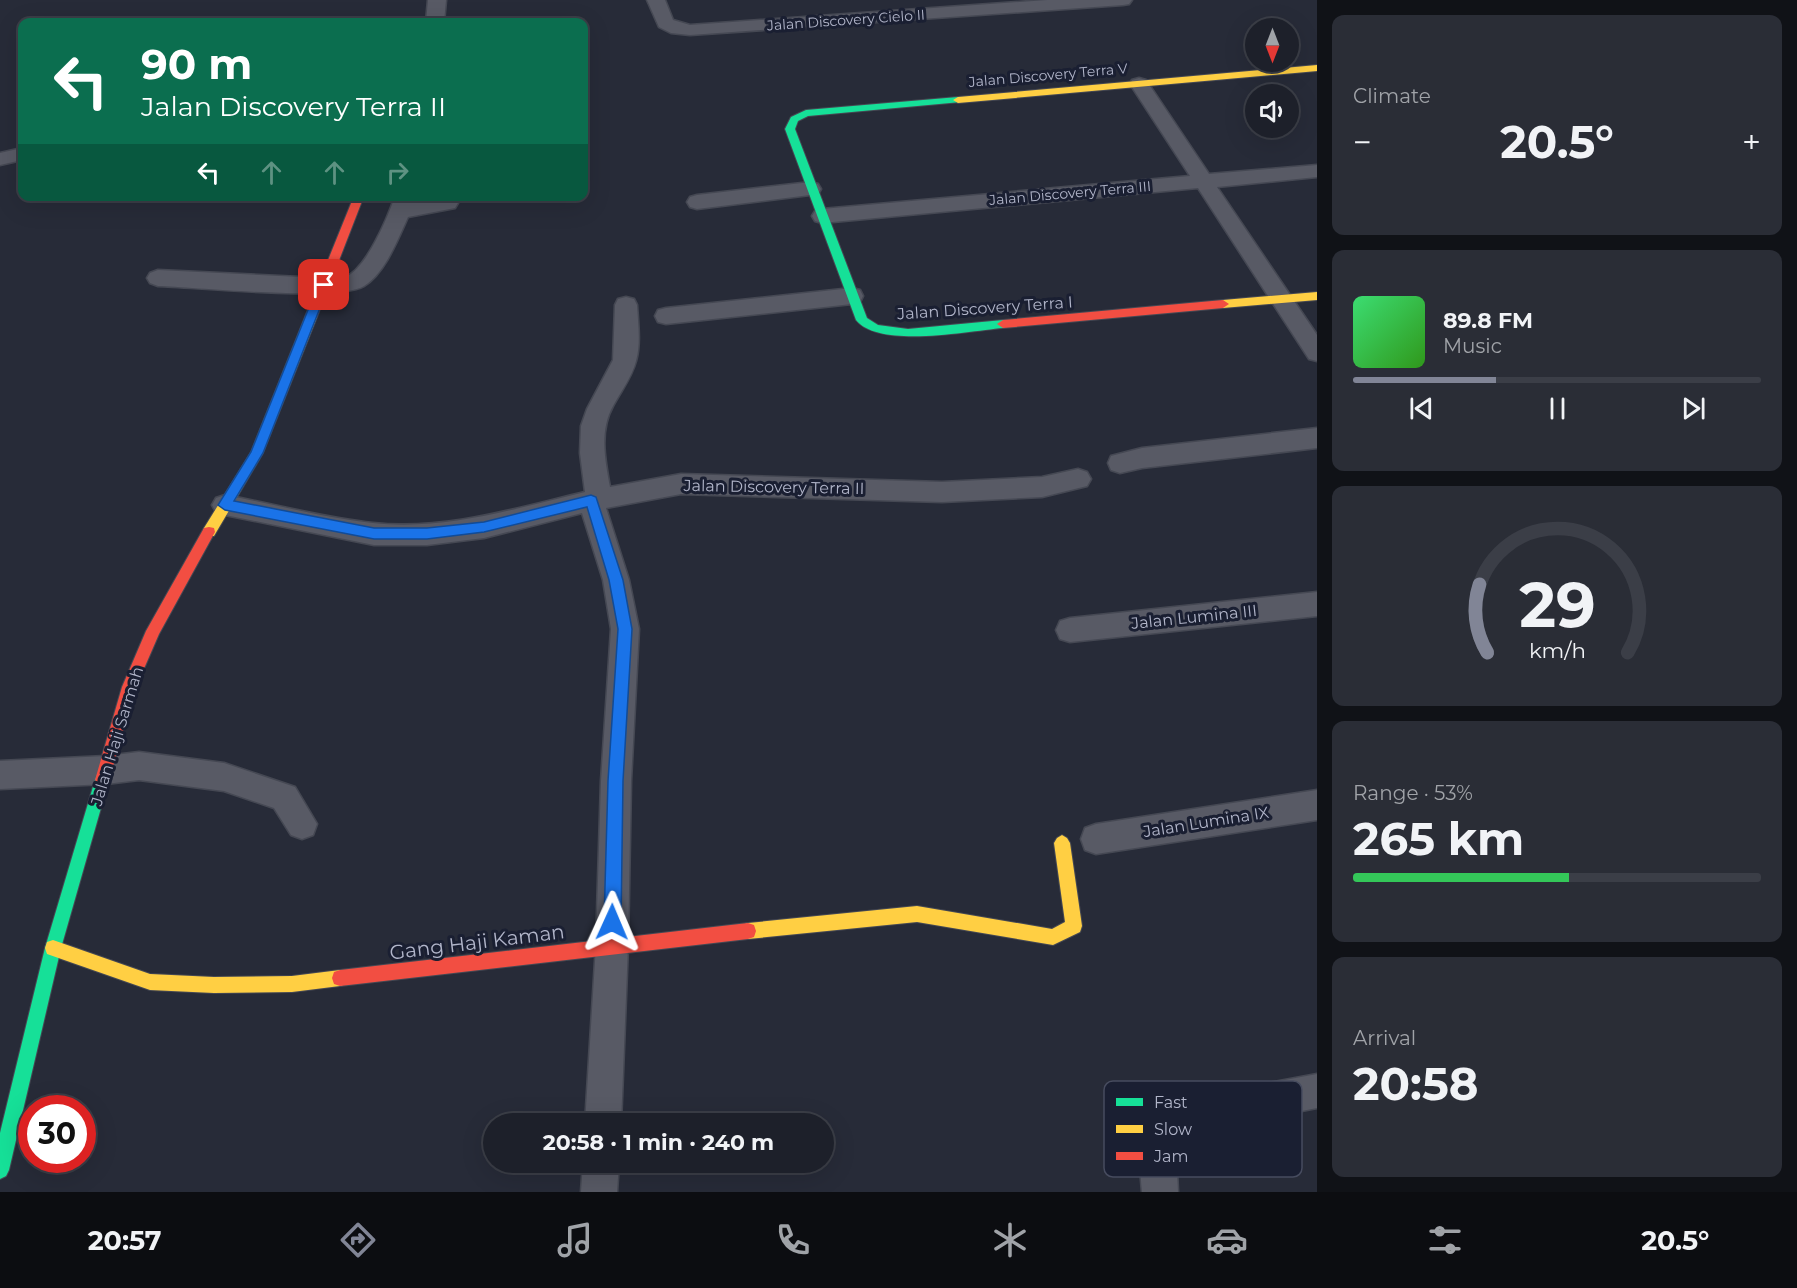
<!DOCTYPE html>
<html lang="en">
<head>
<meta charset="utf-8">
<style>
  body { margin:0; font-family:Montserrat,sans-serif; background:#2a2d36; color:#f1f3f6; height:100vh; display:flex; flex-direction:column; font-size:22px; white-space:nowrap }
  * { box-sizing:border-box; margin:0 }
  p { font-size:20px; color:#a0a3a8 }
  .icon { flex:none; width:33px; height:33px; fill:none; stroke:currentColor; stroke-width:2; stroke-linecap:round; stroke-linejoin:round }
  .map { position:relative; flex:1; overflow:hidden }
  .side { display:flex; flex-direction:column; gap:15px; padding:15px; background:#101217; width:480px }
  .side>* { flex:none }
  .guide { position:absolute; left:18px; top:18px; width:570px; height:183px; border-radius:12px; box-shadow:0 6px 24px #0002,0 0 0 2px #3b3e47; background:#0b6e4f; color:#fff; overflow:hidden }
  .needle { width:39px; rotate:180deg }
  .controls { position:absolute; left:1245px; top:18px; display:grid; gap:12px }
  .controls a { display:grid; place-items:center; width:54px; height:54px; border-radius:50%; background:#1d202a; box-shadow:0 6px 24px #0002,0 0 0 2px #3b3e47; font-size:30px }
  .speed { position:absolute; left:18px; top:1095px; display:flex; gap:12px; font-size:30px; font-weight:700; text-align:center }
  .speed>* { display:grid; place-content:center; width:78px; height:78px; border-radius:50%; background:#1d202a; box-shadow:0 6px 24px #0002,0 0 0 2px #3b3e47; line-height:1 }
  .speed .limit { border:9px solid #d22; background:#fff; color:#111 }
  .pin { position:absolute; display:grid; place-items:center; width:51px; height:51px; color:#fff; margin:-26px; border-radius:12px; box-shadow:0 3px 9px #0006 }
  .me { position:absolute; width:66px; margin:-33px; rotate:1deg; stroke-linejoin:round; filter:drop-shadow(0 0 4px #0008) }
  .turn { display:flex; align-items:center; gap:21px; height:126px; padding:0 24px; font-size:27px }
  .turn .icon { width:78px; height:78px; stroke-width:2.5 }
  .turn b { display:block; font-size:42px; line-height:51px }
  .lanes { display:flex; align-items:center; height:57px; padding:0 24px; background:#0003; justify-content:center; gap:30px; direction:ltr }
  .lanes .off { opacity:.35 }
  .big { font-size:45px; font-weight:700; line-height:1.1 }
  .side .card { flex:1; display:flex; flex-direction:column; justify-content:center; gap:9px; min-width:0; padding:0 21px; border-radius:12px; background:#2a2d36 }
  .side .dial { align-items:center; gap:0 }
  .dial svg { height:156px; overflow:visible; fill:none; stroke:#3b3e47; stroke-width:7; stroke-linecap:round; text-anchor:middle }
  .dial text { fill:#f1f3f6; stroke:none }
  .song { display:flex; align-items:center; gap:18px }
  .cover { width:72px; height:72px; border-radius:9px; background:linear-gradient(135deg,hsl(140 70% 55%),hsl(110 70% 35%)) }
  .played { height:6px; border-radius:3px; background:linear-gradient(90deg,#818596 35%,#3b3e47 35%) }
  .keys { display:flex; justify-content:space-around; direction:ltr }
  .heat { display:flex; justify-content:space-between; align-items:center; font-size:33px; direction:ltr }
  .charge { height:9px; border-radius:4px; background:linear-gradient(90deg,#34c759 53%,#3b3e47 0) }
  .trip { position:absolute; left:483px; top:1113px; width:351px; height:60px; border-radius:30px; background:#1d202a; box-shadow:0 6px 24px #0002,0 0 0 2px #3b3e47; font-weight:700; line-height:60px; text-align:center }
  .menu { display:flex; height:96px; justify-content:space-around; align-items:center; background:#0c0d11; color:#a0a3a8 }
  .menu .icon { width:42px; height:42px }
  .menu .selected { color:#818596 }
  .menu b { font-size:27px; color:#f1f3f6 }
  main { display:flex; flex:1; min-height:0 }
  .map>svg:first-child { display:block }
</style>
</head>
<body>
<main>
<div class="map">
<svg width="1317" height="1192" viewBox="0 0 1317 1192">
  <rect width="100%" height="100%" fill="#272b38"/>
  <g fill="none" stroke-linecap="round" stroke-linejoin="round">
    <defs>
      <path id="street" d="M428,0h18l-2,22h-18z
        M647,0h18l8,20 17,5 357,-25h85l-3,4 -6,1 -433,30 -19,-2 -12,-6z
        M1139,78l7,2 63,94 108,-9v12l-100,10 100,148v26l-8,-2 -111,-171 -376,35 -7,-2 -3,-5 3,-5 7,-2 368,-33 -60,-92 2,-4z
        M22,148v12l-22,5v-12z
        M811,182l7,2 3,5 -3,5 -121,15 -7,-2 -3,-5 3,-5 7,-2z
        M395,196h20l-2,6 33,-6 9,2 3,5 -3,5 -47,9c-10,22 -23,56 -44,69 -26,16 -168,1 -206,0l-8,-3 -3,-5 3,-5 8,-3 163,8c7,0 16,1 24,-1 21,-7 43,-60 50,-81z
        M852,288l8,2 3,6 -3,6 -8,2 -186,20 -8,-2 -3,-6 3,-6 8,-2z
        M626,297l8,2 3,6c1,18 4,38 -1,56 -4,16 -15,30 -23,45 -14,25 -8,54 -3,81l71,-13 261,8 100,-5 36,-8 9,3 4,7 -4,7 -45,11 -100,5 -261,-8 -75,14 23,72 10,49 -8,152 -3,164 -7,179h-36l11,-179 5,-164 10,-152 -8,-49 -21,-67 -98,25 -57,7h-53l-149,-30 -9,-3 -4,-7 4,-7 9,-3c48,9 100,23 148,28 72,8 144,-15 212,-31l-5,-39 1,-27 6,-17 26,-49 2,-55 3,-6z
        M1317,428v20l-175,20 -22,5 -9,-3 -3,-7 3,-7 31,-8z
        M1317,592v24l-247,26 -10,-3 -4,-9 4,-9 10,-3z
        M139,752l85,11 71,24 22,37 -4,11 -11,4 -11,-4 -17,-27 -50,-17 -85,-11 -33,4 -106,5v-28l106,-5z
        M1317,790v30l-221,34 -11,-4 -4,-11 4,-11 11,-4z
        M1317,1074v34l-131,26 -9,11 -1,6 2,41h-36c-4,-38 -4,-75 36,-92z
        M583,1162h36l-2,30h-36z"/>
      <path id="fast" d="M958,97l5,3 -2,2 -153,14 -10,5 -3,8 72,189 11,7 30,4 95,-9 6,4 -6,4c-34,3 -124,21 -147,-8l-71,-191 6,-12 15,-7z
        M102,773l5,2 2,5 -48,168 -52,222 -3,6 -6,3v-46l45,-185 50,-168 2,-5z"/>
      <path id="slow" d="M1317,65v6l-359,32 -5,-3 5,-3z
        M1317,292v8l-94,8 -6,-4 6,-4z
        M311,313l6,4 -54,136 -49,83h-10l-1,-4 1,-4 47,-76 54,-135z
        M1062,835l5,3 3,5 12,83 -2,6 -27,13 -136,-23 -169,17 -6,-2 -2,-6 2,-6 6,-2 169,-17 135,23 13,-7 -11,-79 3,-5z
        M53,940l97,34 64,3 78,-1 48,-6 6,2 2,6 -2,6 -6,2 -48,6 -78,1 -64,-3 -103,-36 -2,-6 2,-6z"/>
      <path id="jam" d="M354,196h10l-47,121 -6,4 -4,-1 -2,-3z
        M1223,300l6,4 -6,4 -220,20 -6,-4 6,-4z
        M209,527l5,1 1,4 -56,102 -23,53 -27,93 -2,5 -5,2 -5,-2 -2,-5 27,-93 24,-56 58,-103z
        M748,923l6,2 2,6 -2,6 -6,2 -408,47 -6,-2 -2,-6 2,-6 6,-2z"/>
    </defs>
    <use href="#street" stroke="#454853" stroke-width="3"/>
    <use href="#fast" stroke="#454853" stroke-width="2"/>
    <use href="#slow" stroke="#454853" stroke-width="2"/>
    <use href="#jam" stroke="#454853" stroke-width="2"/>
    <use href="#street" fill="#585a65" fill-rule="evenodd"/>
    <use href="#fast" fill="#16e098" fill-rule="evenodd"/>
    <use href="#slow" fill="#ffcf43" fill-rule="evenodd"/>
    <use href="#jam" fill="#f24e42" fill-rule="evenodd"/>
  </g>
  <path fill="#1a73e8" stroke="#114b97" stroke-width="1.5" d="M324,282l5,3 -66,168 -29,48 140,27h53l57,-6 107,-27 5,2 27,83 9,49 -9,152 -2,141 -3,6 -6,2 -5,-2 -3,-6 4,-141 10,-152 -9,-49 -22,-73 -103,25 -57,7h-53l-149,-29 -7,-5 33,-53 67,-167z"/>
  <g text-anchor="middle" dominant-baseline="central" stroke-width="6" stroke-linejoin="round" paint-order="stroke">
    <g font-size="14" fill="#b1b5c9" stroke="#1a1f32">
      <text transform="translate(846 20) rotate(-4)">Jalan Discovery Cielo II</text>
      <text transform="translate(1048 75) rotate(-5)">Jalan Discovery Terra V</text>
      <text transform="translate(1070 193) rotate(-5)">Jalan Discovery Terra III</text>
    </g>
    <g font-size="16" fill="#b1b5c9" stroke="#1a1f32">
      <text transform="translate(985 308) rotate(-4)">Jalan Discovery Terra I</text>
      <text transform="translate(774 487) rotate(1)">Jalan Discovery Terra II</text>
      <text transform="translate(1194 617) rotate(-6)">Jalan Lumina III</text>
      <text transform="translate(117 736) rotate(-73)">Jalan Haji Sarmah</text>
      <text transform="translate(1206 822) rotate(-9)">Jalan Lumina IX</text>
    </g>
    <g font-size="20" fill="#b1b5c9" stroke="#1a1f32">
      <text transform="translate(477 942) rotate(-7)">Gang Haji Kaman</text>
    </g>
  </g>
  <rect x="1104" y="1081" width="198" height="96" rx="9" fill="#1a1f32" stroke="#474c5f" stroke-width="1.5"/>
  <rect x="1116" y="1098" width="27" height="8" fill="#16e098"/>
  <rect x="1116" y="1125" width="27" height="8" fill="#ffcf43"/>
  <rect x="1116" y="1152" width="27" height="8" fill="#f24e42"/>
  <g font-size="16" fill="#b1b5c9">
    <text x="1154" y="1108">Fast</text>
    <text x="1154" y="1135">Slow</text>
    <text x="1154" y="1162">Jam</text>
  </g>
</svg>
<div class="controls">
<a><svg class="needle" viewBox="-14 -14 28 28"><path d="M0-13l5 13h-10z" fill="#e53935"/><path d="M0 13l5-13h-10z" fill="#a0a3a8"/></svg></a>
<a><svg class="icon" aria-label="sound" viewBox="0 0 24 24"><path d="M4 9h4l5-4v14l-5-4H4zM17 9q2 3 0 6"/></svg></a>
</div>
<div class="speed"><div class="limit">30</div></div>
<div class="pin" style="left:324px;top:285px;background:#d93025"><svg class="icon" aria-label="arrive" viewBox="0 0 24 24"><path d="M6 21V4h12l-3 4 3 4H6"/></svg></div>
<svg class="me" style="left:612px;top:922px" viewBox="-20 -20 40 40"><path d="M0-17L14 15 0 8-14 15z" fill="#1a73e8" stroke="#fff" stroke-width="4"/></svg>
<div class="trip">20:58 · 1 min · 240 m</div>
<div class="guide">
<div class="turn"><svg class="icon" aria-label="left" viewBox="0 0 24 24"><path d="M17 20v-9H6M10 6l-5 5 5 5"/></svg><div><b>90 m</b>Jalan Discovery Terra II</div></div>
<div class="lanes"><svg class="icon" aria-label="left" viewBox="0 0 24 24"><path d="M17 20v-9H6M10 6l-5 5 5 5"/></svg><svg class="icon off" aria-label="ahead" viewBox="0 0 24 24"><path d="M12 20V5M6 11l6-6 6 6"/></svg><svg class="icon off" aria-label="ahead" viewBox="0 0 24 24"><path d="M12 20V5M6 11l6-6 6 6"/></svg><svg class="icon off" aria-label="right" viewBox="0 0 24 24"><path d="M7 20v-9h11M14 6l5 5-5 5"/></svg></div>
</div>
</div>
<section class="side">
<div class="card"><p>Climate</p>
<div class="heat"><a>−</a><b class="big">20.5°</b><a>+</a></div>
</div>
<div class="card">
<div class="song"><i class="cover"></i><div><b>89.8 FM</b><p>Music</p></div></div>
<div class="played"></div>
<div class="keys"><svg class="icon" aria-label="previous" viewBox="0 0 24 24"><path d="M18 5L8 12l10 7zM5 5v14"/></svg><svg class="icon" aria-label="pause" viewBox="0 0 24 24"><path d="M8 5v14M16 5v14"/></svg><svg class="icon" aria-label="next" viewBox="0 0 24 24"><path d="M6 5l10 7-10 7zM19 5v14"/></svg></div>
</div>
<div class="card dial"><svg viewBox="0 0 100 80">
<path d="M14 69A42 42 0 1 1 86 69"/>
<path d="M14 69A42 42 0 0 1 10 34" stroke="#818596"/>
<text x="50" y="56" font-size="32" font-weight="700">29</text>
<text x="50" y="72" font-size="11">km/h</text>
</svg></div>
<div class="card"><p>Range · 53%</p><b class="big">265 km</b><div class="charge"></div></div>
<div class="card"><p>Arrival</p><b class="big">20:58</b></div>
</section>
</main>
<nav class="menu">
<b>20:57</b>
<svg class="icon selected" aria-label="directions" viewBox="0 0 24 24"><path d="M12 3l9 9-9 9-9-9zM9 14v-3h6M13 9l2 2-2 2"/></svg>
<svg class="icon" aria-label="music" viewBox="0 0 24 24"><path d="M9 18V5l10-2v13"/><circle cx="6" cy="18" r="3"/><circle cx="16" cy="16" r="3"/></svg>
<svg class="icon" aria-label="phone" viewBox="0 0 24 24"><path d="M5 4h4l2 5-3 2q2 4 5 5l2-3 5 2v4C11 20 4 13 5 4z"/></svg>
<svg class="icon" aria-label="climate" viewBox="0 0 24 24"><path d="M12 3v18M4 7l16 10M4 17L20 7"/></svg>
<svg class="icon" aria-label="car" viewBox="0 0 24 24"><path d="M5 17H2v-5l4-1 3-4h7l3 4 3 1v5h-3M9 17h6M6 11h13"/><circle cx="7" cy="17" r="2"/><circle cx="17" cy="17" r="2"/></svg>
<svg class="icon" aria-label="filters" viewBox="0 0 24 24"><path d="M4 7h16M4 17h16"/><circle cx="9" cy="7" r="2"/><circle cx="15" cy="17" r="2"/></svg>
<b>20.5°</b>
</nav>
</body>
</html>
